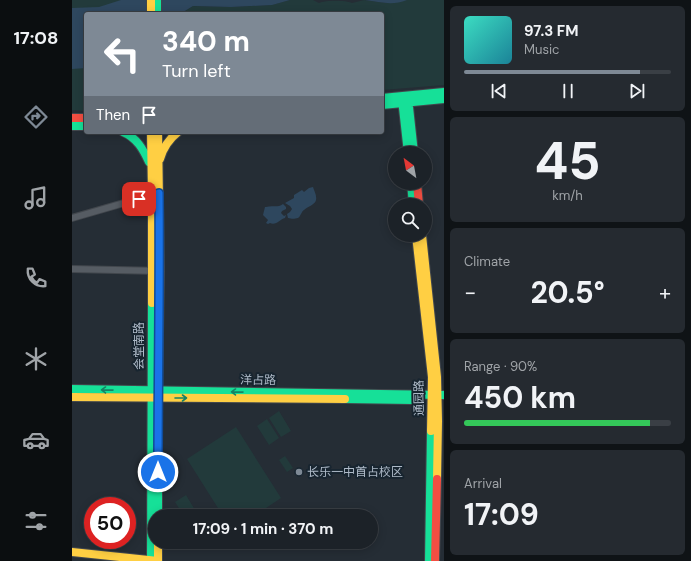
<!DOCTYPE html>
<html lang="en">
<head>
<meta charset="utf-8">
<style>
  body { margin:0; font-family:"DM Sans","Noto Sans SC",sans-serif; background:#252a30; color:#f1f3f6; height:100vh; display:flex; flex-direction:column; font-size:15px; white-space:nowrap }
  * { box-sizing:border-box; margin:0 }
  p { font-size:13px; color:#a0a4a8 }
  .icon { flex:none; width:22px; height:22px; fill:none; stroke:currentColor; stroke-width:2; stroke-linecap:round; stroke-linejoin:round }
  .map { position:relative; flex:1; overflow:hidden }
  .details { display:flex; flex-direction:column; gap:6px; padding:6px; background:#0f1316; width:247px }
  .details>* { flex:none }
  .top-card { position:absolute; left:12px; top:12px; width:300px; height:122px; border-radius:4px; box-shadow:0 2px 10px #0003,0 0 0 1px #3a3f45; background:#7e8995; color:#fff; overflow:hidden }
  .needle { width:26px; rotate:328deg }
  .tools { position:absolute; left:316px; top:146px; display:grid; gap:8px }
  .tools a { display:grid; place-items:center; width:44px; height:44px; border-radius:50%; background:#1c2228; box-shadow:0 2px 10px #0003,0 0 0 1px #3a3f45; font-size:20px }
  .speed { position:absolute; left:12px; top:497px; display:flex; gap:8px; font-size:20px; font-weight:700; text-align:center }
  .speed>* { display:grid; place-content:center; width:52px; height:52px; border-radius:50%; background:#1c2228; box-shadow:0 2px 10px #0003,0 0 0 1px #3a3f45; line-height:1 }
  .speed .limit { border:6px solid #d22; background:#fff; color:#111 }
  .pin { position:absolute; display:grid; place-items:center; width:34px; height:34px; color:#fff; margin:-17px; border-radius:8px; box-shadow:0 2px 6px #0006 }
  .me { position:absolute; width:44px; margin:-22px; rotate:0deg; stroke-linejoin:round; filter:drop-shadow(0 0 3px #0008) }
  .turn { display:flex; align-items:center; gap:14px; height:84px; padding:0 12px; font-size:18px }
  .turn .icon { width:52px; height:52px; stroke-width:2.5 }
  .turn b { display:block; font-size:28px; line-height:34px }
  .then { display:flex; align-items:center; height:38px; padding:0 12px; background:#0003; gap:8px; font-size:15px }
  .big { font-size:30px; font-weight:700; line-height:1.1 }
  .details .widget { flex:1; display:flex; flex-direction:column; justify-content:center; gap:6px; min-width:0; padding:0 14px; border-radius:6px; background:#252a30 }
  .details .dial { align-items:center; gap:0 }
  .dial b { font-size:52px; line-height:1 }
  .song { display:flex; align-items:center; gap:12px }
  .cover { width:48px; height:48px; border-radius:6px; background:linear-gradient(135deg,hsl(170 70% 55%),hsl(190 70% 35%)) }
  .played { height:4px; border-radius:2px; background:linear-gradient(90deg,#7e8995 85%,#3a3f45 85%) }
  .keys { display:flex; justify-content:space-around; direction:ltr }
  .heat { display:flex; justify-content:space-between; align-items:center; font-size:22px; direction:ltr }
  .charge { height:6px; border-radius:3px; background:linear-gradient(90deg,#34c759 90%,#3a3f45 0) }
  .trip { position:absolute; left:76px; top:509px; width:230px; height:40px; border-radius:20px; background:#1c2228; box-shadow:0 2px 10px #0003,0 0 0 1px #3a3f45; font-weight:700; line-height:40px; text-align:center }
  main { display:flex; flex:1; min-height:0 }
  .menu { display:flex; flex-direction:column; width:72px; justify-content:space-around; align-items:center; background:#0b0e10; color:#a0a4a8 }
  .menu .icon { width:28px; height:28px }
  .menu .active { color:#7e8995 }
  .menu b { font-size:18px; color:#f1f3f6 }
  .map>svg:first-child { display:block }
</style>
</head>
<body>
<main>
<nav class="menu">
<b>17:08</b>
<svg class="icon active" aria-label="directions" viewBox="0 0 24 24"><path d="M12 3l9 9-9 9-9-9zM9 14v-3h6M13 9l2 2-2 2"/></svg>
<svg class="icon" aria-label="music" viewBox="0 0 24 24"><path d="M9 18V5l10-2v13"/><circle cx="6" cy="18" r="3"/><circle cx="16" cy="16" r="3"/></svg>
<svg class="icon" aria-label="phone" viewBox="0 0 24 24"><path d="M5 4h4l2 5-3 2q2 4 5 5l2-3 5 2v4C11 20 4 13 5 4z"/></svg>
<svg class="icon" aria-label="climate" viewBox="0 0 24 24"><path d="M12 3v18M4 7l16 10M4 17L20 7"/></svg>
<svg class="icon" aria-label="car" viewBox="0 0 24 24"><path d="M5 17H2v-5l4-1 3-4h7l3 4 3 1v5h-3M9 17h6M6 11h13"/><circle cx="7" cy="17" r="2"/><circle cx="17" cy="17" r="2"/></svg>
<svg class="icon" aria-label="filters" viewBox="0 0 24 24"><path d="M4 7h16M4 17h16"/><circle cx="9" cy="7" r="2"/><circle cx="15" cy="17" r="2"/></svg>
</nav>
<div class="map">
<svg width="372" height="561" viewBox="0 0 372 561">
  <rect width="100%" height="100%" fill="#252d35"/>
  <path fill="#223a3b" d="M0,0h68l-54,14v97l-14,-1z
    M218,0h23l6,3c6,-3 27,-3 33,0l12,-3 22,3 21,-3h37v85l-62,5v-76h-202l13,-8 38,1 40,-2z
    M207,411l12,20 -10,6 -12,-19z
    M195,419l12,19 -10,7 -12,-19z
    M164,427l45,71 -27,18h-31l-36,-57z
    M213,456l8,12 -6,4 -8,-12z
    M114,495l12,20 -2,1h-12l-9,-14z"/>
  <path fill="#2e475e" d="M49,0h169l-18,5 -41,2 -38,-1 -13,8 -10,-1 -18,1h-66v54l-14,1v-61l27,-1z
    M293,0h42c-15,6 -27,2 -42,0z
    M241,187c1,4 4,8 3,13 -1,5 -8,6 -12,10 -3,2 -3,6 -6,8 -4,1 -6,1 -10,0l-1,-4 3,-2 2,-3 -2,-3 -5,-3 9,-5v-3l8,-5 2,2 5,-4z
    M211,204l3,3v2l-4,2 -1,2 3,3 2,-1 -1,3c-5,1 -9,8 -15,5l-2,1 -2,-1 2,-3 -5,-5 2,-8h1c6,-2 12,1 17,-3z"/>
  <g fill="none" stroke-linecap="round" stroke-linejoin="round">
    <defs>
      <path id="street" d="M0,218l83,-24
        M0,269l88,2"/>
      <path id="fast" d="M85,0v14
        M310,98l62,-6
        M336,98l6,55
        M330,99l6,54
        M310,105l62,-6
        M0,126h14
        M51,132c14,6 20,17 26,30
        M339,183l2,22
        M0,389l372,6
        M86,399v117
        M273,399l68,1
        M79,561l1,-258
        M357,561l2,-130"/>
      <path id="slow" d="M79,0v14
        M79,132l1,63v108
        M86,132l2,139 -2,128
        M88,159c3,-11 9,-20 18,-27
        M344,235l16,142 -1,54
        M350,235l15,142 1,44 -1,58
        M0,397l273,2
        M86,542v19
        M0,552l86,9"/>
      <path id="jam" d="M0,118h14
        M345,183l2,22
        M363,561l2,-82"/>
    </defs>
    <use href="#street" stroke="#42474d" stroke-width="8"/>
    <use href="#fast" stroke="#42474d" stroke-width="10"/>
    <use href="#slow" stroke="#42474d" stroke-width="10"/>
    <use href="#jam" stroke="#42474d" stroke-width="10"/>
    <use href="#street" stroke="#565c63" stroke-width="6"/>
    <use href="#fast" stroke="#16e098" stroke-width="8"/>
    <use href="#slow" stroke="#ffcf43" stroke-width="8"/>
    <use href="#jam" stroke="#f24e42" stroke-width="8"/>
  </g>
  <defs><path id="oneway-shaft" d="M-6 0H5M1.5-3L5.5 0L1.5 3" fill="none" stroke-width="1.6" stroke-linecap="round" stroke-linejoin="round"/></defs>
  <g stroke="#178264">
    <use href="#oneway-shaft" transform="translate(35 390) rotate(-179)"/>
    <use href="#oneway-shaft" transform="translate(165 392) rotate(-179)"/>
    <use href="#oneway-shaft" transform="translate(109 398)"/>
  </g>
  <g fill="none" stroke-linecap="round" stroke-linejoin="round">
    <defs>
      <path id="route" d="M67,199l20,-6c1,93 -1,186 -1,279"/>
    </defs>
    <use href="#route" stroke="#114b97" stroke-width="10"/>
    <use href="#route" stroke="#1a73e8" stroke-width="7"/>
  </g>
  <circle fill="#7e8995" stroke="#182530" stroke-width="1.5" cx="227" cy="472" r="4"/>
  <g text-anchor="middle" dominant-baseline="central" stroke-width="4" stroke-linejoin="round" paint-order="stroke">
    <g font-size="12" fill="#aebac8" stroke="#182530">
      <text transform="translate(67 346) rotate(-90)">会堂南路</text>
      <text transform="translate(186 380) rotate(1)">洋占路</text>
      <text transform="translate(347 398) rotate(-91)">通园路</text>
    </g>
    <g font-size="12" fill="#aebac8" stroke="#182530" text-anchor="start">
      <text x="235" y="472">长乐一中首占校区</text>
    </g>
  </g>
</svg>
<div class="tools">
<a><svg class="needle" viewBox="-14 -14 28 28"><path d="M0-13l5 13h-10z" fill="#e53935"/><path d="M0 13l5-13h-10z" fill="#a0a4a8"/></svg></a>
<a><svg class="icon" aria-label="search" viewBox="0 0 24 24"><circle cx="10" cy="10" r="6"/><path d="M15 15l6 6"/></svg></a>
</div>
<div class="speed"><div class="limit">50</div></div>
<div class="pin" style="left:67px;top:199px;background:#d93025"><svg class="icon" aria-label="arrive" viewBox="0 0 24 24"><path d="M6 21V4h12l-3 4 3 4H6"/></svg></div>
<svg class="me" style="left:86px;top:472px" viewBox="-20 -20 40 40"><circle r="17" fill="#1a73e8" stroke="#fff" stroke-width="3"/><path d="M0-11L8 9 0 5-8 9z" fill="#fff"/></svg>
<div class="trip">17:09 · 1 min · 370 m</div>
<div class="top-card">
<div class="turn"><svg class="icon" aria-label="left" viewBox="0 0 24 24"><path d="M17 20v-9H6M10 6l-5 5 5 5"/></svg><div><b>340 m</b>Turn left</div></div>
<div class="then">Then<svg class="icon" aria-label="arrive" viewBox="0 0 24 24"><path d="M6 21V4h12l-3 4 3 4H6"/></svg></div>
</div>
</div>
<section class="details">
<div class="widget">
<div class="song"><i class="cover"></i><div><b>97.3 FM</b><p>Music</p></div></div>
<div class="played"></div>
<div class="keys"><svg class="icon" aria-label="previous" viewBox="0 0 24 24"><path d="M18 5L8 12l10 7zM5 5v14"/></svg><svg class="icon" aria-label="pause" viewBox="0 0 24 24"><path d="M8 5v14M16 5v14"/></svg><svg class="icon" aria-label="next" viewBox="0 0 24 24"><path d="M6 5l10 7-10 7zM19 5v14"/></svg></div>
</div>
<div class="widget dial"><b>45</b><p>km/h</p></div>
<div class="widget"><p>Climate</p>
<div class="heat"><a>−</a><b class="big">20.5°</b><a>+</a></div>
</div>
<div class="widget"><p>Range · 90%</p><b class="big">450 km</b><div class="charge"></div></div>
<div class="widget"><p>Arrival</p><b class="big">17:09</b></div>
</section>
</main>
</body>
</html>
